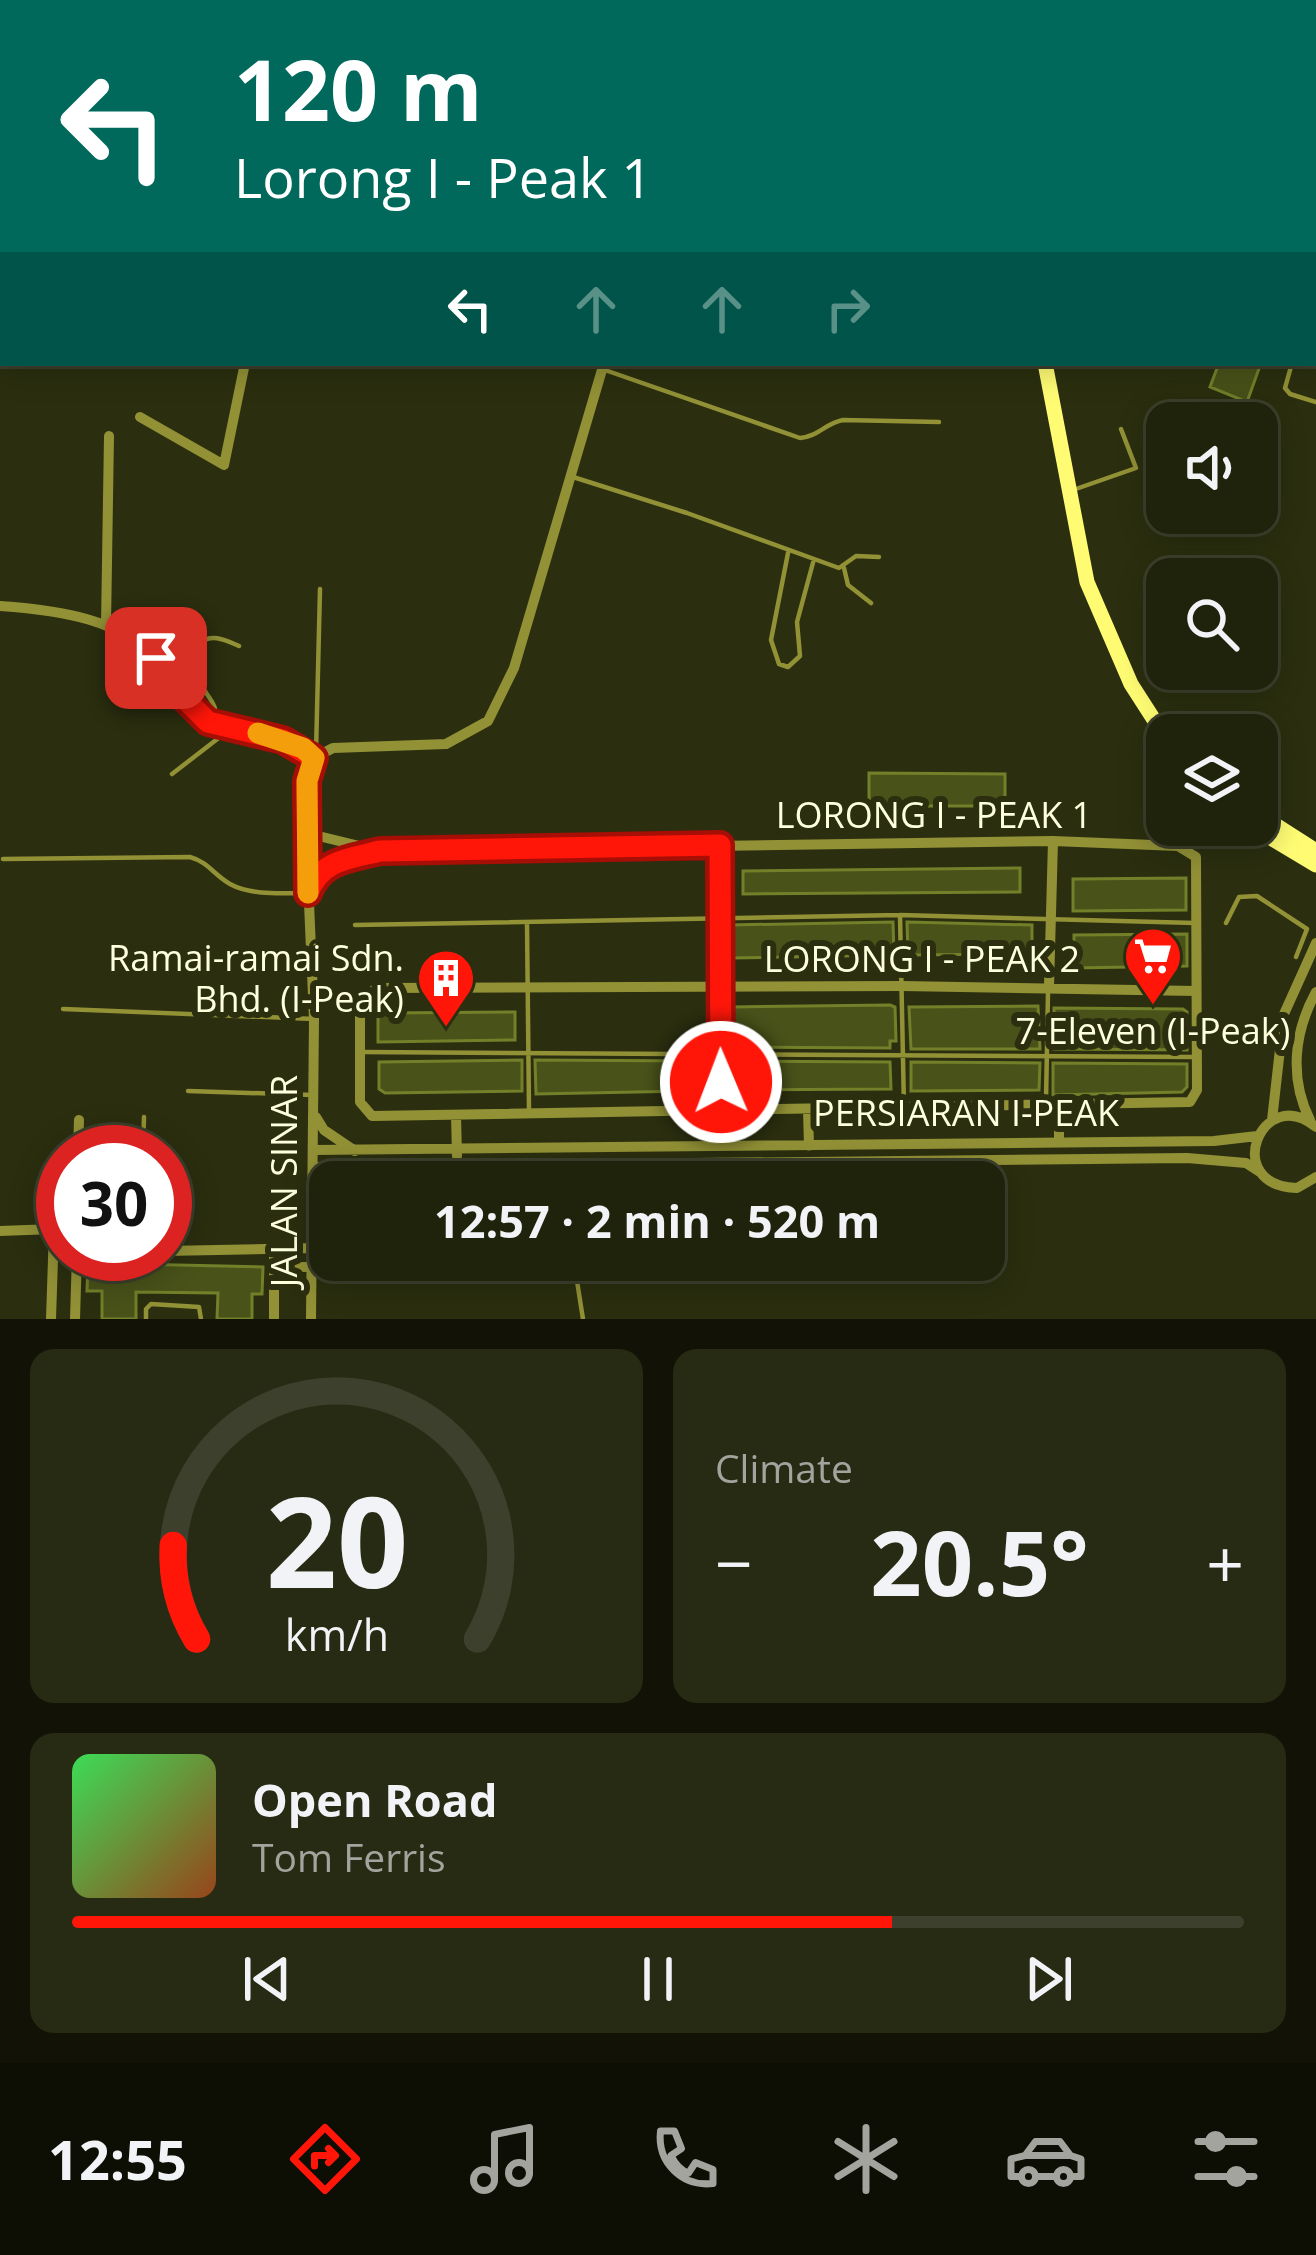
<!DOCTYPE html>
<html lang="en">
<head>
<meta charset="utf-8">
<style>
  body { margin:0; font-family:"Open Sans",sans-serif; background:#282b14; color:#f1f3f6; height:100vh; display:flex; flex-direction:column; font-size:45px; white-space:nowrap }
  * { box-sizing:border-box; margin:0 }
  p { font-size:39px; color:#a2a49d }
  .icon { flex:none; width:66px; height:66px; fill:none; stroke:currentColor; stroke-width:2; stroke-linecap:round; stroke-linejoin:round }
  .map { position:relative; height:1319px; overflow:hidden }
  .sheet { display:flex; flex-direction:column; gap:30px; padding:30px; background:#121306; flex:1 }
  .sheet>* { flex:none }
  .banner { position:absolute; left:0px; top:0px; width:1317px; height:366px; box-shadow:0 6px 30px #0003,0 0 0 3px #3d402c; background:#00695c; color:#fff; overflow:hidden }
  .tools { position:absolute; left:1146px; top:402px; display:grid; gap:24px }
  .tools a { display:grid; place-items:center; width:132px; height:132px; border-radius:24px; background:#20230b; box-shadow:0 6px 30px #0003,0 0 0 3px #3d402c; font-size:60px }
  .speed { position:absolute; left:36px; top:1125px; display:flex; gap:24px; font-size:60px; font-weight:700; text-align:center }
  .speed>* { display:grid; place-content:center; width:156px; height:156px; border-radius:50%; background:#20230b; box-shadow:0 6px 30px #0003,0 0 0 3px #3d402c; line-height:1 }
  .speed .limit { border:18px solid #d22; background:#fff; color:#111 }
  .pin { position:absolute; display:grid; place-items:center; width:102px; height:102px; color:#fff; margin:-51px; border-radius:24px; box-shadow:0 6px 18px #0006 }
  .me { position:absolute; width:132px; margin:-66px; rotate:359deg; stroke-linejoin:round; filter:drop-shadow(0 0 9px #0008) }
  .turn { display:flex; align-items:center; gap:42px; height:252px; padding:0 36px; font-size:54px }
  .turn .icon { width:156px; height:156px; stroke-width:2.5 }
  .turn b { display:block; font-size:84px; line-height:102px }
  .lanes { display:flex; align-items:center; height:114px; padding:0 36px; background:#0003; justify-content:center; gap:60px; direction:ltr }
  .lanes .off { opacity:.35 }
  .big { font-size:90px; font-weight:700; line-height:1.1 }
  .sheet .widget { flex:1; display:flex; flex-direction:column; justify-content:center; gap:18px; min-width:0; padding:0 42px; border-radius:24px; background:#282b14 }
  .sheet .dial { align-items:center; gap:0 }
  .dial svg { height:312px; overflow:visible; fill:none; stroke:#3d402c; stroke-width:7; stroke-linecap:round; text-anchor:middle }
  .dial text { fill:#f1f3f6; stroke:none }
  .song { display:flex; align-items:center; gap:36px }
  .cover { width:144px; height:144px; border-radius:18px; background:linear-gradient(135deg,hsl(130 70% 55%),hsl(20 70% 35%)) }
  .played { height:12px; border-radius:6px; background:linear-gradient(90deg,#ff1609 70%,#3d402c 70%) }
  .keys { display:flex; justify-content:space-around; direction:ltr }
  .heat { display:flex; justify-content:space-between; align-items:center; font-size:66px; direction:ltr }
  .sheet .tiles { flex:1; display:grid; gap:30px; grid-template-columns:1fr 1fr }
  .widget:last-child { grid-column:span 2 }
  .trip { position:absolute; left:309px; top:1161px; width:696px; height:120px; border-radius:24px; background:#20230b; box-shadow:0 6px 30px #0003,0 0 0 3px #3d402c; font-weight:700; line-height:120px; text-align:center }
  .tab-bar { display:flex; height:192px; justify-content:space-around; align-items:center; background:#0d0e04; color:#a2a49d }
  .tab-bar .icon { width:84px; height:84px }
  .tab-bar .current { color:#ff1609 }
  .tab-bar b { font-size:54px; color:#f1f3f6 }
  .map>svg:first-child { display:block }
</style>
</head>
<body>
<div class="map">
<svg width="1316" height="1319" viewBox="0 0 1316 1319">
  <rect width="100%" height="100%" fill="#2b2f0f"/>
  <path fill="#495219" stroke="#738029" stroke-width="3" d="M1219,363h42l-14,39 -37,-15z
    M869,773l136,1v32h-136z
    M1020,868v24l-277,2v-23z
    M1186,878v32l-113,1v-32z
    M893,922l1,33 -163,3 -1,-33z
    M907,922l125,3v29l-124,1z
    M1187,934v32l-113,2v-33z
    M890,1005l5,2 1,34h-6v7l-157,-1 -1,-40z
    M1038,1006l2,43h-129l-2,-42z
    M1054,1008l129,1 4,3v38l-133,-1z
    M515,1012v28l-137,2v-24l6,-5z
    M522,1060v31l-137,2 -6,-4v-27z
    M535,1060l161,1v25l-9,5 -151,3z
    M733,1061l157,1 1,27 -158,1z
    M911,1062l129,1 -1,27 -128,1z
    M1053,1063l134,1v23l-5,5 -129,3z
    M88,1263l175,4 -1,27h-10v25h-35l1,-26 -82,-1v27h-34v-28h-15z"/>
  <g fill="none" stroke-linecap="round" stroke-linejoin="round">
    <path stroke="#929136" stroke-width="4.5" d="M311,3l1,-3
      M1314,245l2,1
      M1314,297l2,-6
      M1314,344l2,-5
      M1314,362l2,2
      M1292,363l-7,25 5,6 26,8
      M602,369l198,69c17,-1 26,-15 43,-18l96,2
      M573,477l114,36 152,55 17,-12 23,1
      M1073,490l63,-22 -15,-39
      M788,553l-17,87 8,24 9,3 12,-11 -3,-34 17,-63
      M844,568l4,17 23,18
      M217,724c2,-34 -30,-29 -18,-81 14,-10 26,-3 40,3
      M1228,735l17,-11
      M316,752l4,-163
      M172,774l57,-44
      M3,859l187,-2c18,5 24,18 40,27 22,12 53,9 78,9
      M900,915l4,192
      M1226,923l13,-26 18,-1 50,33 -11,28
      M527,924l2,186
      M355,925l545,-10 295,8
      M63,1009l251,10
      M362,1052l834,5
      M188,1091l125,4
      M1046,1101l2,-109
      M143,1152l1,-35
      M651,1163l6,19
      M529,1164l6,18
      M565,1260l12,21 6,38
      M573,1273l126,-13
      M146,1319v-10l5,-5 48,3 2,12"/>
    <path stroke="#929136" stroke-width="10" d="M142,0v3
      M794,0l3,3
      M517,3l1,-3
      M1314,91h2
      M140,417l84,48 21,-102
      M0,606c56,4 126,12 161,60 13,17 27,48 48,57 35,14 74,9 105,35
      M106,625l3,-189
      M306,833l74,18 673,-10 125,5 18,11 1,233 -7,12 -818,14 -12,-14v-95l3,-10 14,-9 525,-2 294,5
      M720,845l2,265
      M309,890c12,-28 34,-29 62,-36
      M1049,986l4,-145
      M1059,1107v35
      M808,1110l1,36
      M456,1115l1,41
      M316,1117l8,13 31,21
      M1272,1120l12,-106 32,-71
      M1310,1120c-21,-42 -16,-88 6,-128
      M1316,1127c-54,-45 -96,59 -19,61l19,-11
      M314,1150l900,-9 43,-5
      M78,1152l1,-32
      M313,1167l874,-9 59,5 14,9
      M315,1206l15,-22
      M0,1231l54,-2
      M165,1251l147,-3
      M274,1267h38
      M51,1319l3,-90 9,-1
      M75,1319l2,-65
      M274,1319v-71
      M311,1319l3,-300 -8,-186 3,-67 5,-8 19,-10 113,-4 42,-23 26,-53 90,-305"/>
    <path stroke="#fffc74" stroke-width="15" d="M987,0v3
      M1045,363l42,219 44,102 36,56
      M1257,813l59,38
      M1249,825l67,40"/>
  </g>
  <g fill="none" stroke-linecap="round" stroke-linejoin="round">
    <defs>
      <path id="route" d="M156,658l25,37 27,27 75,18 31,18 -7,23 1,112c13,-33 40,-34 72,-42l340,-6 1,237"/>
    </defs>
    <use href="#route" stroke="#a60e06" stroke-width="30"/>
    <use href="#route" stroke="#ff1609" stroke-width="21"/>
    <path stroke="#f59e0b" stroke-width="21" d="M258,733l45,15 11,10 -7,23 1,112"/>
  </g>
  <defs>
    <symbol id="supermarket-pin" viewBox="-11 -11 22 30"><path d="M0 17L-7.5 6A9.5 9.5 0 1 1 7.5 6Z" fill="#ff1609" stroke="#2b2f0f"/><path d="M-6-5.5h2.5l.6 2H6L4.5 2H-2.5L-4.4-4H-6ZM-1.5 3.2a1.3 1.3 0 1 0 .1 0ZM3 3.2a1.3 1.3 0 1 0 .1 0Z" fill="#fff"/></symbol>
    <symbol id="building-pin" viewBox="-11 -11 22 30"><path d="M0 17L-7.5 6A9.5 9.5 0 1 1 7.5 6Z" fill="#ff1609" stroke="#2b2f0f"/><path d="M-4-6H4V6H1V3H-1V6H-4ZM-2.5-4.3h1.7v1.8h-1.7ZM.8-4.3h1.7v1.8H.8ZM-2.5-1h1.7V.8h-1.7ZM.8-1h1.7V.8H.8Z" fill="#fff"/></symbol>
  </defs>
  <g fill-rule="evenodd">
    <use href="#supermarket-pin" x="1120" y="923" width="66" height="90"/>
    <use href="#building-pin" x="413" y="945" width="66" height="90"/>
  </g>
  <g text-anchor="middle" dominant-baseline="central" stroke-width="12" stroke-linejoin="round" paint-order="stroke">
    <g font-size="36" fill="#fdffdd" stroke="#2b2f0f">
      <text x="934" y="814">LORONG I - PEAK 1</text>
      <text x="922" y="958">LORONG I - PEAK 2</text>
      <text x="966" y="1112">PERSIARAN I-PEAK</text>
      <text transform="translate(283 1181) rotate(-90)">JALAN SINAR</text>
    </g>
    <g font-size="36" fill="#fdffdd" stroke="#2b2f0f" text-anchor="end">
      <text x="404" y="957">Ramai-ramai Sdn.<tspan x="404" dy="41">Bhd. (I-Peak)</tspan></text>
      <text x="1153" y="1030" text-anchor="middle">7-Eleven (I-Peak)</text>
    </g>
  </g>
</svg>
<div class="tools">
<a><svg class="icon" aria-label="sound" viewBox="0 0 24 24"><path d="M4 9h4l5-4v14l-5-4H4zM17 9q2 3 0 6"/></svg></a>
<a><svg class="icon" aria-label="search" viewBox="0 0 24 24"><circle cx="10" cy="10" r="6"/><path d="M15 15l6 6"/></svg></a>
<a><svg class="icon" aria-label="layers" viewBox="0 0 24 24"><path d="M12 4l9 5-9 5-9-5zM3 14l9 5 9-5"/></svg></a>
</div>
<div class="speed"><div class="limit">30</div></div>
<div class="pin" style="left:156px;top:658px;background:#d93025"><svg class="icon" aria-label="arrive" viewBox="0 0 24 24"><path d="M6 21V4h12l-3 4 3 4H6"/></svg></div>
<svg class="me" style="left:721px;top:1082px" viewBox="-20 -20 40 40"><circle r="17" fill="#ff1609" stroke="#fff" stroke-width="3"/><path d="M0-11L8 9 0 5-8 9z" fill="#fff"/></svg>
<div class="trip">12:57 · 2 min · 520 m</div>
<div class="banner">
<div class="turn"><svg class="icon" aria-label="left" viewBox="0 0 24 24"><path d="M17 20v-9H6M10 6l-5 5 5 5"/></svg><div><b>120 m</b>Lorong I - Peak 1</div></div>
<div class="lanes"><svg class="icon" aria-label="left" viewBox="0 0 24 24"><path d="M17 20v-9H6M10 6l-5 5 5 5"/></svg><svg class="icon off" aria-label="ahead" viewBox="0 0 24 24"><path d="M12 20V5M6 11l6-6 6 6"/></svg><svg class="icon off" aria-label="ahead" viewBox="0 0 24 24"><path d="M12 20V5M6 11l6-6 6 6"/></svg><svg class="icon off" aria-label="right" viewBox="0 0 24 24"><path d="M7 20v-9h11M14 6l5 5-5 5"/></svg></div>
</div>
</div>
<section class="sheet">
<div class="tiles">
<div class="widget dial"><svg viewBox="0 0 100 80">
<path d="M14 69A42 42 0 1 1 86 69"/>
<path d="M14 69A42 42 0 0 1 8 45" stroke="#ff1609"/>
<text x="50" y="56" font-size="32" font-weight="700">20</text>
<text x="50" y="72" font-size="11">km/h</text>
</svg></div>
<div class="widget"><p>Climate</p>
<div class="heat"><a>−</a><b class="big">20.5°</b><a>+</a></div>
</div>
<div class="widget">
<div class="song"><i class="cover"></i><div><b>Open Road</b><p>Tom Ferris</p></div></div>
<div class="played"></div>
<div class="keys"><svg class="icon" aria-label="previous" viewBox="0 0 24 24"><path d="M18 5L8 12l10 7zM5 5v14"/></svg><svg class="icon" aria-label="pause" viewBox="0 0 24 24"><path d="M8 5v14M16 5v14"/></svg><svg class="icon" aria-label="next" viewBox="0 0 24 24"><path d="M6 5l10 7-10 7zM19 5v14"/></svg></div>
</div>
</div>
</section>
<nav class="tab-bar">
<b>12:55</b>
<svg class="icon current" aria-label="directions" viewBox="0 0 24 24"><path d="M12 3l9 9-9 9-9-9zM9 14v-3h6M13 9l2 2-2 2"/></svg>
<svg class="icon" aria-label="music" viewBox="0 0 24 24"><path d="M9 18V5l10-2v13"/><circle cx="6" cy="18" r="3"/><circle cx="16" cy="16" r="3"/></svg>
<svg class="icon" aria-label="phone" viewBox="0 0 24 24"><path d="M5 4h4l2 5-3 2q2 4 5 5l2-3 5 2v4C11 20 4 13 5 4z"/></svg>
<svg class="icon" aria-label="climate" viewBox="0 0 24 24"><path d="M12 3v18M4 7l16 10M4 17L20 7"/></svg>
<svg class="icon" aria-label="car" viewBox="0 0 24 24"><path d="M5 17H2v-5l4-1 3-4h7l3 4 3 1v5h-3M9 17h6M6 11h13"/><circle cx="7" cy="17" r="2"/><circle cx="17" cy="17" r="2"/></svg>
<svg class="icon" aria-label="filters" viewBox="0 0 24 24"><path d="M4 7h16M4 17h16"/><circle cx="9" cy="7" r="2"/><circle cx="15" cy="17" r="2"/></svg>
</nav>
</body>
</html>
